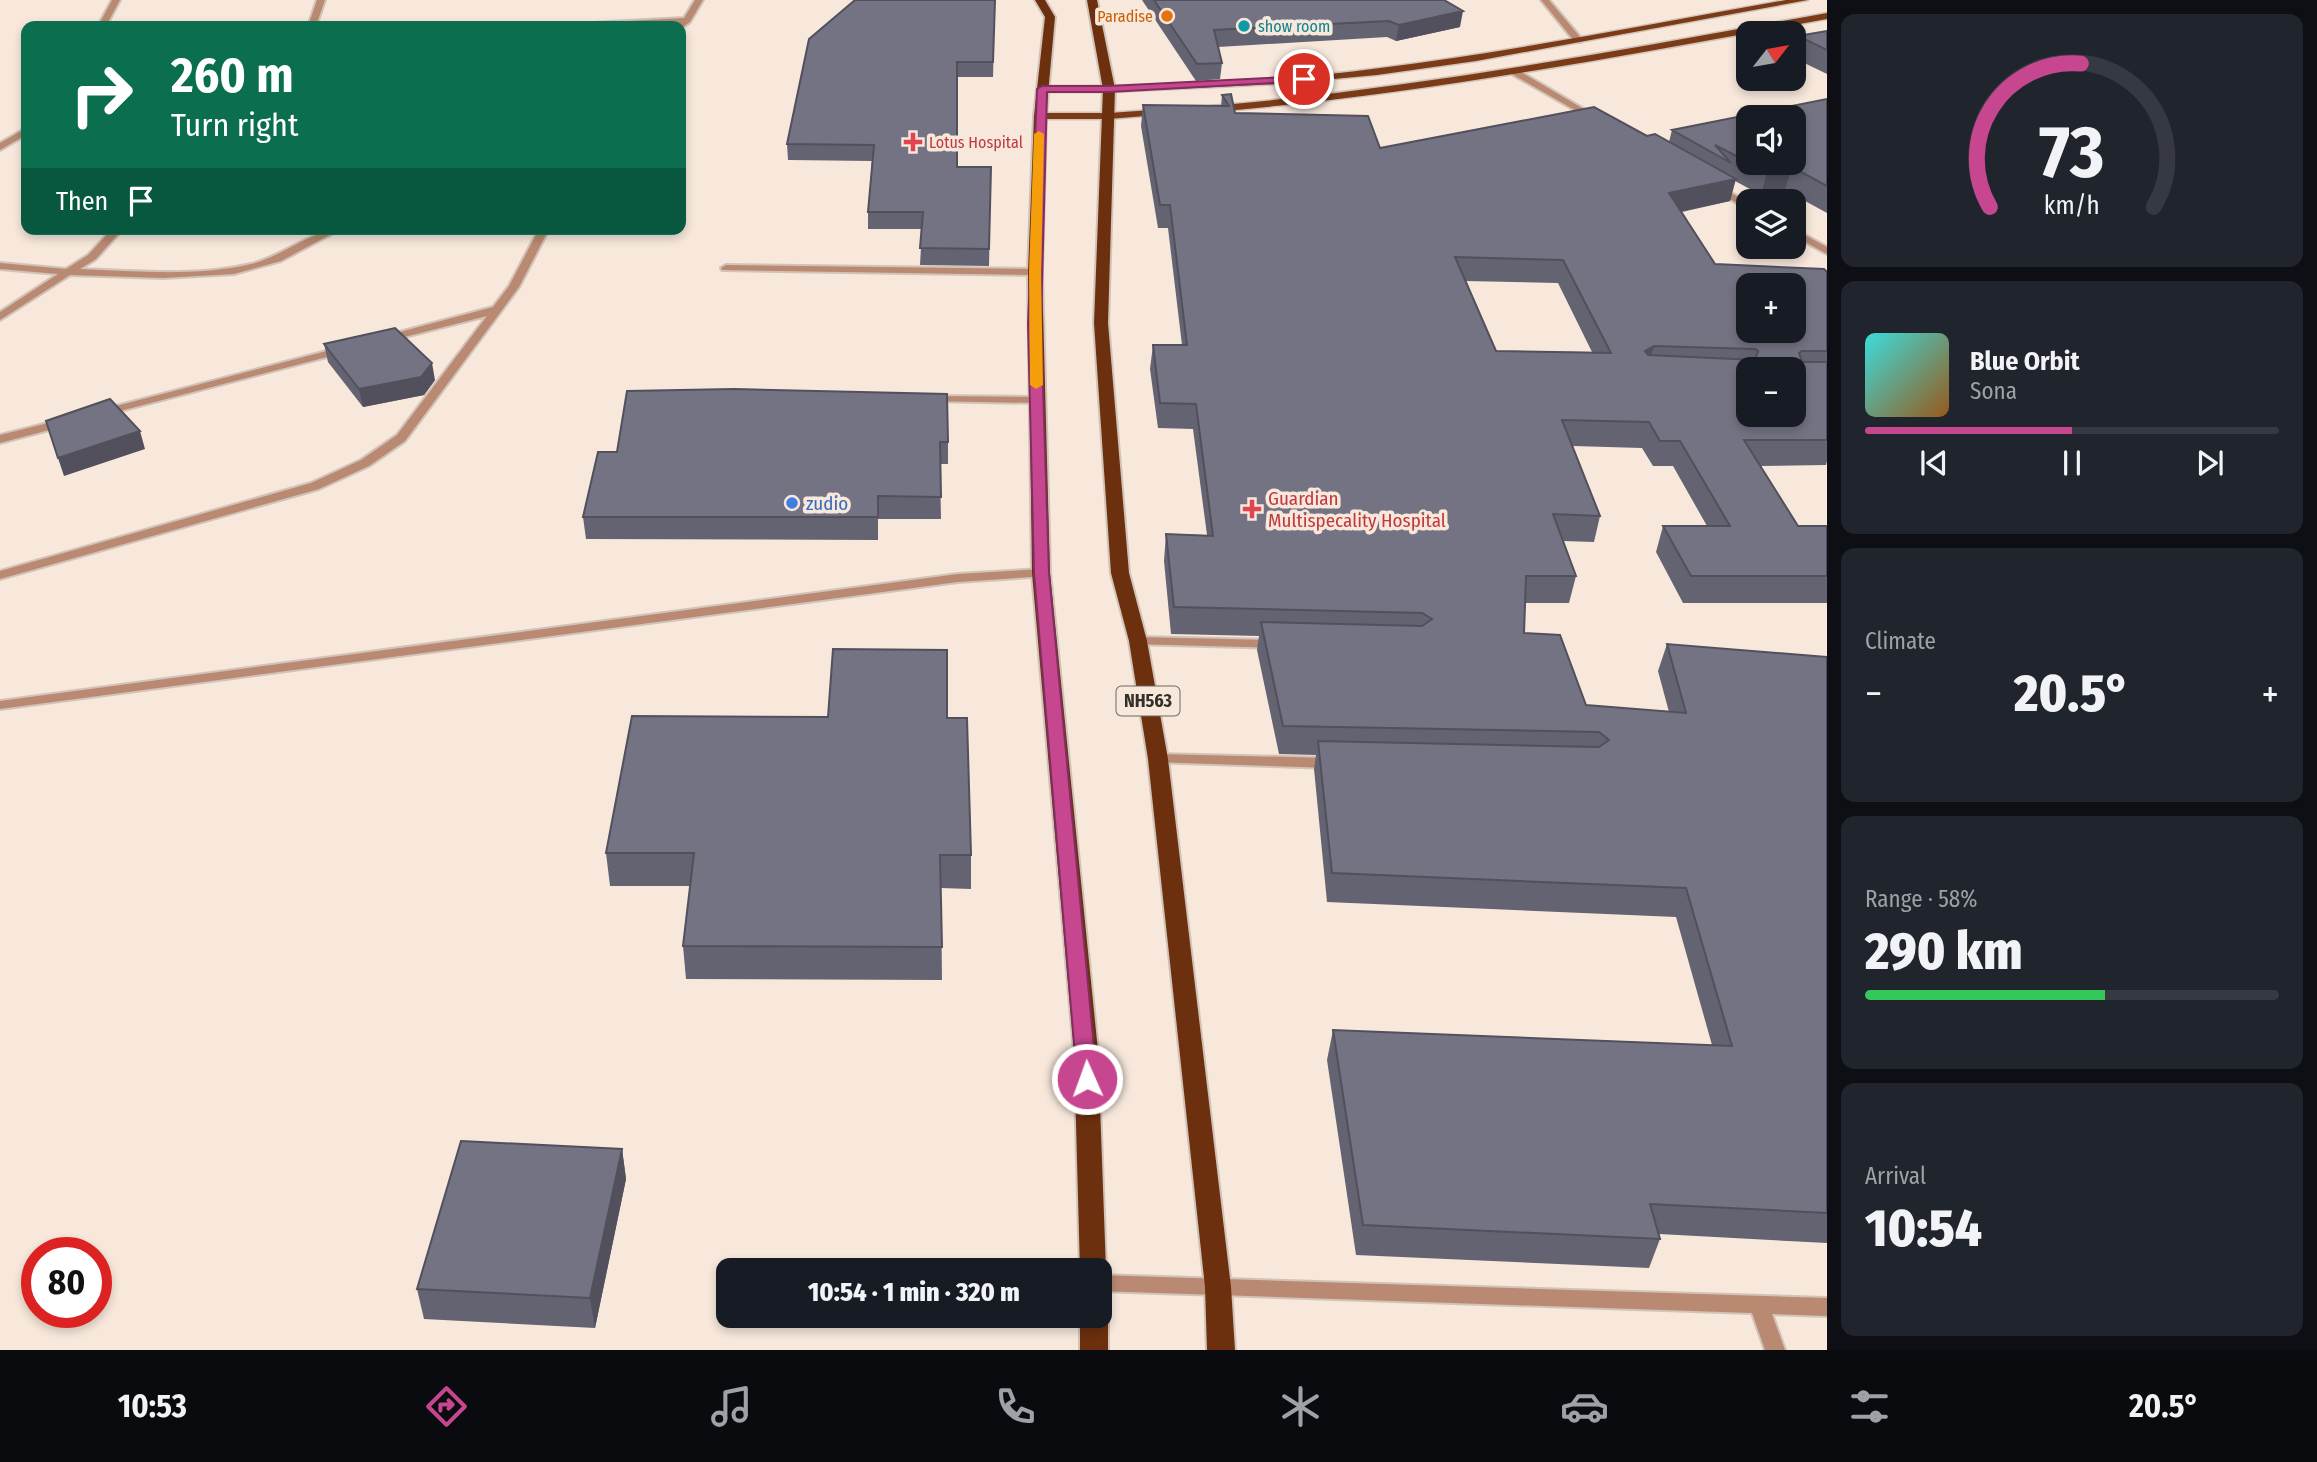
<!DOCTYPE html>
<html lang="en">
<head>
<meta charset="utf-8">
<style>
  body { margin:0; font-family:"Fira Sans Condensed",sans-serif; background:#20242c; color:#f1f3f6; height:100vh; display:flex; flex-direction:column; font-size:26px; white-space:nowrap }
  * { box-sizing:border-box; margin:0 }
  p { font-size:23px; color:#9ea1a6 }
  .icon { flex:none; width:38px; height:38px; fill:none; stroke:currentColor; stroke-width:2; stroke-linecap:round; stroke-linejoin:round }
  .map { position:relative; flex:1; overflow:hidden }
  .details { display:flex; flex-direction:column; gap:14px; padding:14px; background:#0d0f14; width:490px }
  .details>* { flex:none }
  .hud { position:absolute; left:21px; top:21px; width:665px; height:214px; border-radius:14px; box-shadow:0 4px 10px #0003; background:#0b6e4f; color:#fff; overflow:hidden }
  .needle { width:46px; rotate:59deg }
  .fabs { position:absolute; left:1736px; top:21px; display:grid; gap:14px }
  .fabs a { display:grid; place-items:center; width:70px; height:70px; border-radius:14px; background:#171b24; box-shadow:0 4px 10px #0003; font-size:35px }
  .speed { position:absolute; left:21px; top:1237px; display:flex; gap:14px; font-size:35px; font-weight:700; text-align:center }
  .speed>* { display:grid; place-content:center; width:91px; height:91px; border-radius:50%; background:#171b24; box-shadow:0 4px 10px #0003; line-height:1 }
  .speed .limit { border:10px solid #d22; background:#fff; color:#111 }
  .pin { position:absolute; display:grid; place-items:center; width:60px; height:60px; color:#fff; margin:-30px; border:4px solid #fff; border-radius:50%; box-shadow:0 2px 7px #0007 }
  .me { position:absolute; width:77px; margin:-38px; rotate:358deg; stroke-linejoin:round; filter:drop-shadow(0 0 5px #0008) }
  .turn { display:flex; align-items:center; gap:24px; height:147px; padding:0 35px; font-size:32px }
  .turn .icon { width:91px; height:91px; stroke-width:2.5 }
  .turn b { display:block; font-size:49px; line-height:60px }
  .then { display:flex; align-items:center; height:66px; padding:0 35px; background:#0003; gap:14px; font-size:26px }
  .big { font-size:52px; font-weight:800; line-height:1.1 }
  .details .card { flex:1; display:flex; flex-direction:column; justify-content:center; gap:10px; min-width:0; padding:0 24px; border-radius:14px; background:#20242c }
  .details .dial { align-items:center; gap:0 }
  .dial svg { height:182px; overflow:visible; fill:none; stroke:#363941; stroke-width:7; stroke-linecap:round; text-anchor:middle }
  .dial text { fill:#f1f3f6; stroke:none }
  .song { display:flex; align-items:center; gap:21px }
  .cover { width:84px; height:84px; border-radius:10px; background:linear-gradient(135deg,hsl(180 70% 55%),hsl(30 70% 35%)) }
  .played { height:7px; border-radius:4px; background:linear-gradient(90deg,#c6468f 50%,#363941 50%) }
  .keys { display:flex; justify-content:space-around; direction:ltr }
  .heat { display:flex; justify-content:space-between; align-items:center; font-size:38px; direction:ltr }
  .charge { height:10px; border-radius:5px; background:linear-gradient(90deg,#34c759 58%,#363941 0) }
  .trip { position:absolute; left:716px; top:1258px; width:396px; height:70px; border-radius:14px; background:#171b24; box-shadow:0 4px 10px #0003; font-weight:800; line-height:70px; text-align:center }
  .tab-bar { display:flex; height:112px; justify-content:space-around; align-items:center; background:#090b0e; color:#9ea1a6 }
  .tab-bar .icon { width:49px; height:49px }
  .tab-bar .on { color:#c6468f }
  .tab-bar b { font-size:32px; color:#f1f3f6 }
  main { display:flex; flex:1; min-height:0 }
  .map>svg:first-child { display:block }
</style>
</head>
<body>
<main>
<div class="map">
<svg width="1827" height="1350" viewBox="0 0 1827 1350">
  <rect width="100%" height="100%" fill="#f8e8db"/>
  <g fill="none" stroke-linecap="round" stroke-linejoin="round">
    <defs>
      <path id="service" d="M726,265l309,4 5,3 -5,3 -313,-5 -1,-2z
        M931,396l106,1 6,3 -6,3 -110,-2v-4z
        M1041,569l5,1 2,3 -2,3 -88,6 -958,127v-8l958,-127z
        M1158,754l173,4 7,5 -7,5 -178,-6 -2,-3z"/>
      <path id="minor" d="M112,0h8l-14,26h-8z
        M317,0h8l-9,26h-8z
        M695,0h8l-13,22 -7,5 -4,-2 1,-2 -110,3 4,-2 110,-6z
        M1541,0h8l32,38v4h-6z
        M1510,69h6l83,49 -7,2 -82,-47z
        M26,128v7l-26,15v-7z
        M1716,185l32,17v7l-35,-19 -2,-2z
        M112,229h11l-27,30 -16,10c57,2 115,8 171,-5 30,-7 63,-35 90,-35l-60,32 -47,13 -71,4 -93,-3 -70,45v-8l58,-38 -58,-5v-6l66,6 22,-14z
        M539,229h10l-30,58 -114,154 -36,25 -50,23 -319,90v-8l311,-88 50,-23 36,-25 90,-119 -102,26 -4,-1v-4l112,-30 16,-21z
        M1794,229l33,18v7l-33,-18z
        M342,347l6,3 -2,2 -245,64 -6,-3 2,-2z
        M64,419l6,4 -2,2 -68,18v-8z
        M1138,637l139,3 7,4 -7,4 -144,-4 -2,-3 2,-3z
        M1099,1275l728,23v18l-55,-2 13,36h-20l-13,-37 -653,-22z"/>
      <path id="primary" d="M1786,0h22l-332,61 -99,14 -98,9 -170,8h-67l-5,-3 5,-3c112,0 226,-3 338,-18 136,-17 271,-44 406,-68z
        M1827,13v6c-205,37 -408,76 -616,93l-6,-3 6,-3c208,-18 411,-56 616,-93z
        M1166,109l6,3 -2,2 -61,5h-69l-6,-3 6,-3h69z"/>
      <path id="trunk" d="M1035,0h10l10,17 -9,99 -4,156 8,301 48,478 8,219 -7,9v-9h-19l-6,-219 -42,-478 -4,-301 6,-156 11,-99z
        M1087,0h10l18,89 -7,234 21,250 18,68 21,118 63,528 4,63h-28l-2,-63 -57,-528 -19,-118 -18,-68 -17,-250 9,-234z
        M1099,1306l5,2 4,8v34h-28v-34h19z"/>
    </defs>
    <use href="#service" stroke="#d1c3b8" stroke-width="4"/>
    <use href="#minor" stroke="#d1c3b8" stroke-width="4"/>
    <use href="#primary" stroke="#d1c3b8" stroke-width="3"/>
    <use href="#trunk" stroke="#d1c3b8" stroke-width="4"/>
    <use href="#service" fill="#b98972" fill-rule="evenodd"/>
    <use href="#minor" fill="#b98972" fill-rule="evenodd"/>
    <use href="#primary" fill="#7c3b17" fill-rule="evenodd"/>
    <use href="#trunk" fill="#6c300e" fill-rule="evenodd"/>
  </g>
  <path fill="#646371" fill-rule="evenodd" d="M995,0l-2,77h-36v90h34l-2,99 -69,-1 2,-36h-54v-17l4,-51 -84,-1 -1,-16z
    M1142,0h302l16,27 -64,14 -9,-4 -169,10 4,16 -2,16 -24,2z
    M1827,31v43l-33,-16v-8l4,-14z
    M1222,95l13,18 145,35 267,-12 22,6 3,-12 155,-31v114l-42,-23 -24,5 -26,-14 -5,20 -48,11 33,52 112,8v189l-1,4 -66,1 38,60h29v77h-144l-27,-51 7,-26h44l-34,-60h-20l-11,-18 -69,-2 27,70 -6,26 -31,-1 13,35 -7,27h-44l-1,30 62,72 83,7 -11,-41 9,-27 160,13v586l-168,-9 1,5 -11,29 -293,-13 -29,-195 6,-30 379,15 -36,-128 -349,-15 -13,-133 2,-14 -37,-1 -22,-104 2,-14 -88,-2 -7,-73 2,-27 41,1 -14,-106 -35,-1 -8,-59 3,-24h29l-14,-117h-10l-17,-102 2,-21 78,1zM1748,117l46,46h-46zM1465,281l93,2 34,69 -96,-1z
    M324,344l111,36 -11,15 -61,12 -35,-45z
    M948,442v22h-8l1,55h-63v21l-292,-1 -3,-22 34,-65z
    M947,718l24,137v34l-30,-1 1,92 -256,-1 -3,-33 7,-60h-80l-4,-33z
    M622,1149l4,30 -31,149 -171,-9 -7,-30z"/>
  <path fill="#51505c" d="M1463,11l-3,16 -64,14 3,-16z
    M1792,167l-7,23 -24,5 6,-23z
    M1736,179l-6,22 -66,14 5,-22z
    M1654,346l-7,24 -2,-19z
    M432,363l3,17 -11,15 -61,12 -4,-18z
    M140,431l5,18 -81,27 -6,-18z
    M622,1149l4,30 -31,149 -5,-30z"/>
  <path fill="#747383" stroke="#51505c" stroke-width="2" fill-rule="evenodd" d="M855,0h140l-2,62h-36v105h34l-2,82 -69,-1 3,-36h-55l6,-67 -87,-1 22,-105z
    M1154,0h290l19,11 -64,14 -10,-4 -175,9 8,33 -25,1z
    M1827,31v19l-29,-14z
    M1231,94l4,19 133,3 12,32 214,-41 53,29 8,-2 81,45 -67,14 46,71 109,5 3,3v79h-25l-3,2 3,9h25v78h-83l54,86h29v50h-136l-28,-50h67l-50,-85h-20l-11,-19 -87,-2 38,96 -47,-2 23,62h-50l-2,57 36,2 26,70 100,8 -19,-69 160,13v556l-177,-9 10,35 -297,-14 -30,-195 399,16 -46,-158 -354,-15 -14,-132 281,6 10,-7 -10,-8 -316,-6 -22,-104 161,4 10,-7 -10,-6 -248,-6 -8,-73 47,2 -17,-132 -36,-1 -7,-58h34l-17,-140h-10l-17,-100 86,1 -7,-11zM1455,257l108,3 48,93 -115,-2zM1748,285h46v46h-46zM1654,346l101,3 3,2 -3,9 -107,-5 -3,-4zM1748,369h46v46h-46z
    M1827,99v87l-35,-19 -25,5 -17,-9h44v-46h-46v45l-33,-17 16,18 -59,-33z
    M395,328l37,35 -11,14 -62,12 -35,-45z
    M734,389l213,5 1,48h-8l1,55 -63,-1v21h-295l15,-65h19l10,-61z
    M110,399l30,32 -82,27 -12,-37z
    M833,649l114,1v68h20l4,137h-31l2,92 -259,-1 11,-93h-88l26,-137 196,1z
    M461,1141l161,8 -32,149 -173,-9z"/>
  <path fill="#c6468f" stroke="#812e5d" stroke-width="2" d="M1304,76l5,3 -2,2 -198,11h-62l-6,232 8,249 48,506 -3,5 -7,3 -7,-3 -3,-5 -43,-506 -6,-249 9,-235 5,-3h67z"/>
  <path fill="#f59e0b" d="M1039,131l5,3 -3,138 2,113 -7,4 -6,-4 -1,-113 5,-138z"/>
  <circle fill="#e8710a" stroke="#f8e8db" stroke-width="2.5" cx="1167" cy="16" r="7"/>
  <circle fill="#0f9aa8" stroke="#f8e8db" stroke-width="2.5" cx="1244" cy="26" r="7"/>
  <g fill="#e0444e" stroke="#f8e8db" stroke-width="2.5">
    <path d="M909.5 131.5h7v7h7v7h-7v7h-7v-7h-7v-7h7z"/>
    <path d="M1248.5 498.5h7v7h7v7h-7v7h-7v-7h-7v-7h7z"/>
  </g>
  <circle fill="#3f7fe0" stroke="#f8e8db" stroke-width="2.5" cx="792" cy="503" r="7"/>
  <g text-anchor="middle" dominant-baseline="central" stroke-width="7" stroke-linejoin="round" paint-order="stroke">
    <g font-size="16" fill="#c56008" stroke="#f8e8db" text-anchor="end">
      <text x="1153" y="16">Paradise</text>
    </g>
    <g font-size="16" fill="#0d838f" stroke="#f8e8db" text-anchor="start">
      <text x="1258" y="26">show room</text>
    </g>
    <g font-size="16" fill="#be3a42" stroke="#f8e8db" text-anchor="start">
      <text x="929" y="142">Lotus Hospital</text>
    </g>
    <rect fill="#f8e8db" stroke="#70665f" stroke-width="2" x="1116.5" y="686.5" width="63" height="29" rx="5"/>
    <g font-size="18" font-weight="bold" fill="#352f2a">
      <text x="1148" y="701">NH563</text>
    </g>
    <g font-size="19" fill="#be3a42" stroke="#f8e8db" text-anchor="start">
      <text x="1268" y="498">Guardian<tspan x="1268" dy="22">Multispecality Hospital</tspan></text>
    </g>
    <g font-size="19" fill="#366cbe" stroke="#f8e8db" text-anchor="start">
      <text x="806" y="503">zudio</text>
    </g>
  </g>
</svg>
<div class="fabs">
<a><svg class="needle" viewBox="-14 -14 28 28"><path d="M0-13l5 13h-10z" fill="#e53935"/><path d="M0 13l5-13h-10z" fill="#9ea1a6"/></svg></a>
<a><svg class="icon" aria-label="sound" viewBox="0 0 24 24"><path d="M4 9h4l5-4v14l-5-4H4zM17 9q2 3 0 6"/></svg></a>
<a><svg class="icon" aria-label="layers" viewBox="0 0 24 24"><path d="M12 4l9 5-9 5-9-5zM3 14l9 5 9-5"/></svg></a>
<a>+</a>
<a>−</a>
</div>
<div class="speed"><div class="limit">80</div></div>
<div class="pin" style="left:1304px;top:79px;background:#d93025"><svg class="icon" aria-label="arrive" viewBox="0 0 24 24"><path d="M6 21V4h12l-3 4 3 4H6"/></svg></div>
<svg class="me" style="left:1087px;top:1079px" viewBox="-20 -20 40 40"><circle r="17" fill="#c6468f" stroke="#fff" stroke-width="3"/><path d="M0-11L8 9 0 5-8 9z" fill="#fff"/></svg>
<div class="trip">10:54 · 1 min · 320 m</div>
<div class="hud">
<div class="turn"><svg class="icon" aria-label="right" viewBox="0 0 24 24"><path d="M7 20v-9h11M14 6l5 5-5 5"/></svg><div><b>260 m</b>Turn right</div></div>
<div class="then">Then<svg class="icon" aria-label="arrive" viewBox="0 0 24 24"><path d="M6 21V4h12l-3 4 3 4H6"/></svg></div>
</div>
</div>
<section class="details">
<div class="card dial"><svg viewBox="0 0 100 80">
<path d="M14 69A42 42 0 1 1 86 69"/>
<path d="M14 69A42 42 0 0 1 54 6" stroke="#c6468f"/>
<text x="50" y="56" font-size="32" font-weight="700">73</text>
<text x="50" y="72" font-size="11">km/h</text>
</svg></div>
<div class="card">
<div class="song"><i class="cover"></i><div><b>Blue Orbit</b><p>Sona</p></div></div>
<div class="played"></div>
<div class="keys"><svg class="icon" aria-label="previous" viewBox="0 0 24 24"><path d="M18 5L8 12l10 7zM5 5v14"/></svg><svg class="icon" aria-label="pause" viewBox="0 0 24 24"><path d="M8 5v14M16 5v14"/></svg><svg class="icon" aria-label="next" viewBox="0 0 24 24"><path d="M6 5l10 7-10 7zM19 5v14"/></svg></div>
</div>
<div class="card"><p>Climate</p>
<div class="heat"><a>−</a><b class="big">20.5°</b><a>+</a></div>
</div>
<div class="card"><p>Range · 58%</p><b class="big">290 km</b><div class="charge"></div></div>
<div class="card"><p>Arrival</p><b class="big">10:54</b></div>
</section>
</main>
<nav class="tab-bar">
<b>10:53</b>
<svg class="icon on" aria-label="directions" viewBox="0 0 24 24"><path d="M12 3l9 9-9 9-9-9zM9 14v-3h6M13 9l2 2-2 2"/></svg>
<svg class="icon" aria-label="music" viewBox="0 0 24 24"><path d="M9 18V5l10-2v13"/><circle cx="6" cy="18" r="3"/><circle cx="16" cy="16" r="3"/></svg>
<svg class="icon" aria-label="phone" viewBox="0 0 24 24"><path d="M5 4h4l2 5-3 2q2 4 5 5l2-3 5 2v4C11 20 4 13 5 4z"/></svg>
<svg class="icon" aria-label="climate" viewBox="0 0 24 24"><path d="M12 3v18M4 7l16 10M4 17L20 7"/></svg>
<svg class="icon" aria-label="car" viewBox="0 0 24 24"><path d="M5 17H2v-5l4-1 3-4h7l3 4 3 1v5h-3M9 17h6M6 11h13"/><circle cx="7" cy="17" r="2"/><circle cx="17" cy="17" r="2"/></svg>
<svg class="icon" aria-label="filters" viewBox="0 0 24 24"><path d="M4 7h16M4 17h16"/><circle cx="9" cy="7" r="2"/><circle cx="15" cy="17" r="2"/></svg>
<b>20.5°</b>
</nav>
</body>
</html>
